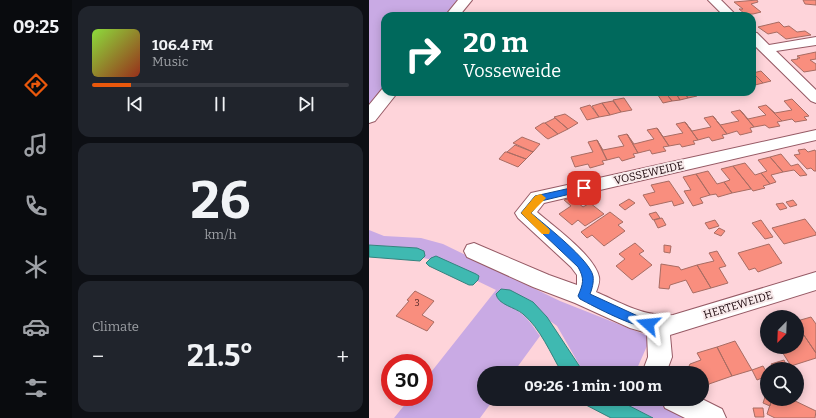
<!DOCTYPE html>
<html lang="en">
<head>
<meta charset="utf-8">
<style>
  body { margin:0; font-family:Bitter,serif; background:#20242c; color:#f1f3f6; height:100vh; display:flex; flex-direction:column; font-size:15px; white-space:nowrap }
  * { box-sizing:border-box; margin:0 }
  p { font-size:13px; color:#9ea1a6 }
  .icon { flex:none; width:22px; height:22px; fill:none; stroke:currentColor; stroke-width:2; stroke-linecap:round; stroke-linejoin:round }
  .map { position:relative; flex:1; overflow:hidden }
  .panel { display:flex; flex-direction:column; gap:6px; padding:6px; background:#0d0f14; width:297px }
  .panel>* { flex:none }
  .hud { position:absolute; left:12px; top:12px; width:375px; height:84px; border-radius:12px; box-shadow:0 2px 10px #0003; background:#00695c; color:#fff; overflow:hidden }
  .needle { width:26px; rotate:203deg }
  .tools { position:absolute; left:391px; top:310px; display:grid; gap:8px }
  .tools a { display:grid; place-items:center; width:44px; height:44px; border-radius:50%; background:#171b24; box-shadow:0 2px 10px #0003; font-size:20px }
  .speed { position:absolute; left:12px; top:354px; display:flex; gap:8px; font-size:20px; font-weight:700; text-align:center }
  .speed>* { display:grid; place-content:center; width:52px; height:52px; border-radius:50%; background:#171b24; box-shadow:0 2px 10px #0003; line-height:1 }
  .speed .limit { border:6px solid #d22; background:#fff; color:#111 }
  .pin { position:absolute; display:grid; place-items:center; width:34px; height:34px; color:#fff; margin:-17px; border-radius:8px; box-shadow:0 2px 6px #0006 }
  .me { position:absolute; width:44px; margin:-22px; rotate:288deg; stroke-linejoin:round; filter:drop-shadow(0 0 3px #0008) }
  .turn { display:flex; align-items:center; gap:14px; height:84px; padding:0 16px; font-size:18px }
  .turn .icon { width:52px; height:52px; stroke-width:2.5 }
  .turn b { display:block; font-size:28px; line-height:34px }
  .big { font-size:30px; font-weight:700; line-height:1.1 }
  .panel .card { flex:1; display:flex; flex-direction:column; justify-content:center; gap:6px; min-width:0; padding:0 14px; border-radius:12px; background:#20242c }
  .panel .dial { align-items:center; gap:0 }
  .dial b { font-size:52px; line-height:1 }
  .song { display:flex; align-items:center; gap:12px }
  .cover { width:48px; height:48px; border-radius:6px; background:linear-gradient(135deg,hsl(90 70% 55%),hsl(10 70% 35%)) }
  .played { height:4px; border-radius:2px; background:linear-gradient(90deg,#ea580c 15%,#363941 15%) }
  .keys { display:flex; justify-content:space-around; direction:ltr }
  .heat { display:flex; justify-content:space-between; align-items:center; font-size:22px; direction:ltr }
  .trip { position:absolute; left:108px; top:366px; width:232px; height:40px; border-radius:20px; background:#171b24; box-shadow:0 2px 10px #0003; font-weight:700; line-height:40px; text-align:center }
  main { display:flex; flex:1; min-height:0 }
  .dock { display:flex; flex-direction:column; width:72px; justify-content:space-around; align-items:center; background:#090b0e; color:#9ea1a6 }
  .dock .icon { width:28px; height:28px }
  .dock .current { color:#ea580c }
  .dock b { font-size:18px; color:#f1f3f6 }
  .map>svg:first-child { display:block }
</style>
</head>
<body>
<main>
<nav class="dock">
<b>09:25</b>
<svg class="icon current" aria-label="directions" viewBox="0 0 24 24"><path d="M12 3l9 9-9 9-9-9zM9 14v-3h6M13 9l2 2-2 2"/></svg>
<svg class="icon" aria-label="music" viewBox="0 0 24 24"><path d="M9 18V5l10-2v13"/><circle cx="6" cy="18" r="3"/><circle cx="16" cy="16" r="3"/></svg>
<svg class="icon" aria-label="phone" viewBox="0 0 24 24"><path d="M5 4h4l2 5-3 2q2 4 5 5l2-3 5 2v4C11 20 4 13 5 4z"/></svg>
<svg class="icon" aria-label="climate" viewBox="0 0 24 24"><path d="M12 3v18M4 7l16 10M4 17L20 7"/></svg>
<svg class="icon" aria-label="car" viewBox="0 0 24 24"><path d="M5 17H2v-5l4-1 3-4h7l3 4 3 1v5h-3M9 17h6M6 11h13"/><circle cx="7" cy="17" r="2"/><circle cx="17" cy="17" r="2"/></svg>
<svg class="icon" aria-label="filters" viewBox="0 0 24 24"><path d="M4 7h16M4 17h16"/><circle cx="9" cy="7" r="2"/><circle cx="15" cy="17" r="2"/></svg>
</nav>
<section class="panel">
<div class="card">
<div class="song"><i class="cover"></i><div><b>106.4 FM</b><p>Music</p></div></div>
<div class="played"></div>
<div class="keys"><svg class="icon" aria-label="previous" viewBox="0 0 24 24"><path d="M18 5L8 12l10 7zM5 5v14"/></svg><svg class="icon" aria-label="pause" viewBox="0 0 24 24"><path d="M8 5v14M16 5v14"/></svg><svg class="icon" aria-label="next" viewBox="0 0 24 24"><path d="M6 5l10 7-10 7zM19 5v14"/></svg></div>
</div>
<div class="card dial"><b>26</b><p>km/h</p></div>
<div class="card"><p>Climate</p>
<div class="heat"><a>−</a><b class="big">21.5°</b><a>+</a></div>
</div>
</section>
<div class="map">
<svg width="447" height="418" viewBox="0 0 447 418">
  <rect width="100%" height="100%" fill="#fed4da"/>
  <path fill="#c9aae4" d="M0,0h89l-14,16h-59v72l-16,19z
    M0,230l15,6 37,2 22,6 117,57 91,36 -16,36h-51l-27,-47 -7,-5 -3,-4 -45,-15c21,10 25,15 38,34l-27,37h-29v26h10l-14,19h-86l17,-21h13v-16l72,-91 -62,-30 -11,-2 2,-3 -8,-7 -48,-3z
    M247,399h36l37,19h-36z"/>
  <path fill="#3fb9b1" stroke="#34837f" d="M0,245l48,3 7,3 1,5 -5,5 -51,-4z
    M67,256l40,18 3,2 -1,4 -5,5h-4l-40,-19 -3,-3 5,-5z
    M132,289l9,1 23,12 14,15 37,56h-22c-11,-19 -22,-45 -39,-59 -8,-7 -25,-9 -27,-20z
    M211,399h36l37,19h-42l-25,-13z"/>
  <path fill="#f98e7e" stroke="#a86c63" d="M388,0l1,2 -7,2 10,8 -8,2h-8l-6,-5h4l-9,-7z
    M434,0h13v5l-11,-1z
    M410,22l5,5 5,-1 8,6 8,-1 6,4 -25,4 -9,-7 -9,2 -10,-7z
    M447,52v7l-6,1 6,4v6l-12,2 -13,-12 7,-1 -1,-1h3l-3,-2z
    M392,71l10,10 -8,2 -10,-10z
    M383,73h1l10,10 -8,2 -3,-4z
    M287,92h9l7,9 -9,2z
    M296,92h10l5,8 -8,1z
    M306,92h9l4,6 -8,2z
    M315,92h9l4,4 -9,2z
    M255,98l8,12 -11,2 -8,-12z
    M423,99l17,17 -5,1 3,3 -12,2 -3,-3 -10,2 -16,-16 9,8 17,-3 -8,-9z
    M244,101l8,11 -11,3 -8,-12z
    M233,103l8,12 -11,2 -7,-11z
    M221,105l9,12 -12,3 -7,-12z
    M397,105l16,16 -5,1 3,4 -11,2 -4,-3 -11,2 -14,-17 8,9 18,-4 -8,-8z
    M371,110l14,17 -4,1 2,4 -12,3 -3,-4 -10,3 -14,-18 7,9 19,-4 -8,-9z
    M196,114l3,2 10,7 -10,6 -14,-12z
    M344,116l14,18 -5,1 2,3 -12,3 -3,-4 -11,3 -13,-18 7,9 19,-4 -7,-9z
    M186,118l13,11 -10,5 -13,-11z
    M316,122l13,18 -5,1 2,3 -13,3 -2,-3 -11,2 -12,-18 6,9 20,-4 -7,-9z
    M174,123h2l13,11 -10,5 -3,-2 -10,-9z
    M288,128l12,18 -6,1 3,4 -14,3 -2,-4 -12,3 -11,-19 7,10 20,-5 -7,-9z
    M258,134l11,19 -5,1 2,3 -13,4 -3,-4 -12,3 -10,-20 6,10 21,-4 -6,-10z
    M153,137l5,2 13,5 -7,8 -20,-9z
    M228,140l10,20 -5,1 2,3 -14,4 -2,-4 -13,3 -4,-10 22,-5 -5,-10z
    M146,145l18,7 -7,7 -19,-7z
    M436,149l3,3 7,-2 1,2v19h-2l-3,-3 -4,1 -13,-14 6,-1 -2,-4z
    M136,152h2l19,7 -8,8 -19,-8z
    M412,154l10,12 7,-2 9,11 -7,1 -6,-6 -11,2 -13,-15z
    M401,157l13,15 -12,3 5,7 -6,2 -9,-11 6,-2 -9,-11z
    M376,163l10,12 6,-2 9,11 -7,2 2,2 -12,3 -20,-25z
    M364,166l16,20 2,3 -19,4 -8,-11 6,-2 -9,-11z
    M339,171l9,13 7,-2 8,11 -14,4 -2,-3 -6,1 -14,-21z
    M327,174l14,21 -10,3 3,5 -10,3 -9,-15 7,-1 -8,-13z
    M300,181l15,22 -10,3 -2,-5 -22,5 -7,-11 12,-3 -4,-7z
    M203,198l11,9 7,-4 14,11 -19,12 -7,-6 -6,5 -13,-11 12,-8 -7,-6z
    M260,199l6,4 -10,7 -6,-5z
    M424,200l4,5 -7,2 -4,-5z
    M414,203l4,5 -7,2 -4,-6z
    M241,212l13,10 -5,3 7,6 -21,15 -12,-11 -5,3 -6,-6z
    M287,212l4,6 -7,2 -4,-6z
    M293,218l4,7 -8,3 -4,-8z
    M436,219l11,14v2l-32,9 -12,-16z
    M346,220l4,6 -10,3 -4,-6z
    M392,220l12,17 -8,2 -13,-16z
    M350,228l6,3 -4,5 -7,-3z
    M266,243l9,8 -5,3 13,11 -20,15 -16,-14 9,-7 -6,-5z
    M400,244l13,19 -24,9 -3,-4 -6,2 -11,-17z
    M295,245l7,1 -1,7 -6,-1z
    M348,251l9,15 -7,2 9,15 -17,5 -14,-23 17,-4 -5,-8z
    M292,264l18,3 2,3 16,-5 14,23 -18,5 -7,-13 -16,5 -1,4 -10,-1z
    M46,291l19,10 -12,14 12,7 -7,9 -31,-15 13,-15 -2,-1z
    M442,317l5,7v29l-19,-28v-4z
    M428,325l19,28v5l-25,8 -12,-19h18z
    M366,341l17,29 -20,6 -15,-29z
    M348,347l15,29 -23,8 -3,9 -4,-2v-18h-16l4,-9 11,-4 -4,-7z
    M415,360l4,9h-14l-3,-5z
    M394,366l4,7v3l-10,4 -5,-10z
    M398,391v8h5l-2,7 -7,-3z
    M403,399h19l25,12 -1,7h-40l-8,-4z
    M384,408h10l1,9h-9z"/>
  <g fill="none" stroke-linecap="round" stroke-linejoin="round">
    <defs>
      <path id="minor" d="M339,0h13l16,16h-13z
        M383,32l5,1 12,12 47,-8v8l-40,6 40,39v13l-5,-2 -59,-58z
        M447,130v10l-272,63 -7,9c16,14 58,44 62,65 1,5 -1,10 -3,15 26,11 47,25 77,23l143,-43v18l-146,45 2,22 -6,16h-24l6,-16 -1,-24 -17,-5 -55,-25 -42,-16 -66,-30 -3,-6 3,-6 7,-2 75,32 28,10v-10l-6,-8 -53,-49 -3,-5 16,-20z
        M292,399h41l20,10 4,9h-41l-20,-10z"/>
      <path id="major" d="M89,0h14l-13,16h-14z
        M14,88h2v4h13l-23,29 -6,2v-18z"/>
    </defs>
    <use href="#minor" stroke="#965a65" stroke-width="2"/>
    <use href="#major" stroke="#965a65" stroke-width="2"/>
    <use href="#minor" fill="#fff" fill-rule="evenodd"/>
    <use href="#major" fill="#fff" fill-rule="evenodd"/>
  </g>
  <path fill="#1a73e8" stroke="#114b97" d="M215,185h3l2,3 -2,2 -46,11 -10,12c14,12 59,47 62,63 1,6 -1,13 -3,18l50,23 12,3 2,4 -2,3c-12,4 -59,-21 -72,-28l-2,-3c5,-12 7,-17 0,-29l-57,-54 14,-17z"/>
  <path fill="#f59e0b" d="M172,194l5,4 -15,15 18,16 1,2 -1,3h-7l-21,-21 14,-17z"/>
  <g text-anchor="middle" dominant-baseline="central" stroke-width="4" stroke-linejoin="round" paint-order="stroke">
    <g font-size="9" fill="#532828">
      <text x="48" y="303">3</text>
    </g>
    <g font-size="11" fill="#1c060b" stroke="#f8eaeb">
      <text transform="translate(280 173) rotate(-13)">VOSSEWEIDE</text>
      <text transform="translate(369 305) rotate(-17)">HERTEWEIDE</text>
    </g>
  </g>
</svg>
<div class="tools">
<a><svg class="needle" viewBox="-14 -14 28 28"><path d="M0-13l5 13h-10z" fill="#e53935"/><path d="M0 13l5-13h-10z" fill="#9ea1a6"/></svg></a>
<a><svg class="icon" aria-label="search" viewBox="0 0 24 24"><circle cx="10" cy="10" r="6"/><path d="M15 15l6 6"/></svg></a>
</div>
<div class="speed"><div class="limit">30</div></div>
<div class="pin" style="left:215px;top:188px;background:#d93025"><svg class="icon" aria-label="arrive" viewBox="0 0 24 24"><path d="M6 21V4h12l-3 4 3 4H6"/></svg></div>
<svg class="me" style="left:279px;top:324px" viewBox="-20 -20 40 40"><path d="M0-17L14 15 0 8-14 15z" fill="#1a73e8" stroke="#fff" stroke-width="4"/></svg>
<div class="trip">09:26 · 1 min · 100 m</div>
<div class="hud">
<div class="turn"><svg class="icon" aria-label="right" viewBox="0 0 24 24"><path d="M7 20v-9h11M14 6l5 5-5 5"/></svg><div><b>20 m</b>Vosseweide</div></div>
</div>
</div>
</main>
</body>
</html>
